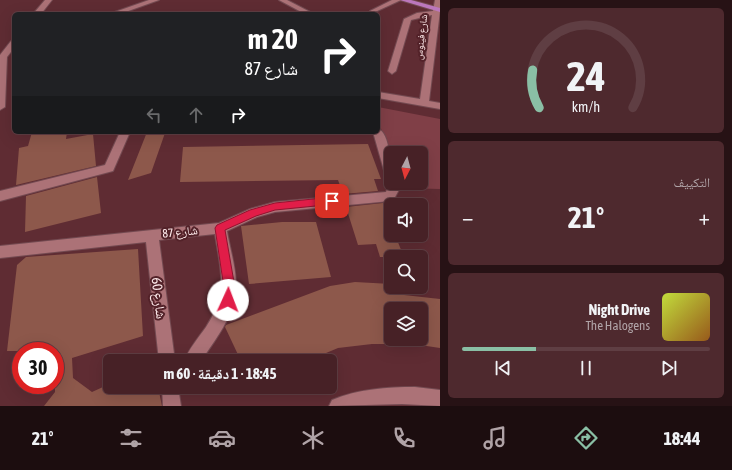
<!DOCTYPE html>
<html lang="ar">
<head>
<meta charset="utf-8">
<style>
  body { margin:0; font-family:"Asap Condensed","Noto Naskh Arabic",sans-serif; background:#4e292e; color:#f1f3f6; direction:rtl; height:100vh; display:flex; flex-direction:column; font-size:15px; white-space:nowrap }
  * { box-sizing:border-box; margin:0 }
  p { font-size:13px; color:#b0a3a7 }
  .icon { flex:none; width:22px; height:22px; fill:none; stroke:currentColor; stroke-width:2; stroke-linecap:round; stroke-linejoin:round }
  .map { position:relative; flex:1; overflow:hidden; direction:ltr }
  .drawer { display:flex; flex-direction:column; gap:8px; padding:8px; background:#271215; width:292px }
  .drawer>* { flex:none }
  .banner { position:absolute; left:12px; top:12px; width:368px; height:122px; border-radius:6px; box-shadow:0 4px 16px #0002,0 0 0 1px #5f3e43; direction:rtl; background:#202124; color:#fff; overflow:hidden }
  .needle { width:26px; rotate:186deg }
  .fabs { position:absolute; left:384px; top:146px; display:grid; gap:8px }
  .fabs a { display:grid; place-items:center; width:44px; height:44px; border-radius:6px; background:#472126; box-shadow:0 4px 16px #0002,0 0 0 1px #5f3e43; font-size:20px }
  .speed { position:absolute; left:12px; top:342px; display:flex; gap:8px; font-size:20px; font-weight:700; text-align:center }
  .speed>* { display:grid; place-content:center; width:52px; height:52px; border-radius:50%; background:#472126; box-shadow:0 4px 16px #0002,0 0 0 1px #5f3e43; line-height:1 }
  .speed .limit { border:6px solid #d22; background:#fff; color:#111 }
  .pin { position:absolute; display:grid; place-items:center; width:34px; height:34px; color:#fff; margin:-17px; border-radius:8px; box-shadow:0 2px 6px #0006 }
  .me { position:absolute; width:44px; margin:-22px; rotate:2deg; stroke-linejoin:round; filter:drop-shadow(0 0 3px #0008) }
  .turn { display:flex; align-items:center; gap:14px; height:84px; padding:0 16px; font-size:18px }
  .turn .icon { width:52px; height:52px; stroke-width:2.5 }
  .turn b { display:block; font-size:28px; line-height:34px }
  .lanes { display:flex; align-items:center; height:38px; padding:0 16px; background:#0003; justify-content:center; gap:20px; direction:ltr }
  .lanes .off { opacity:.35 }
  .big { font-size:30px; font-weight:700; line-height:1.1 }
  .drawer .tile { flex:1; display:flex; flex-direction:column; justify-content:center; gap:6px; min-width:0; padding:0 14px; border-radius:6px; background:#4e292e }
  .drawer .dial { align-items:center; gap:0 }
  .dial svg { height:104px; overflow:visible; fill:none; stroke:#5f3e43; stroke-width:7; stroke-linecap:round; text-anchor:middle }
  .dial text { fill:#f1f3f6; stroke:none }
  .song { display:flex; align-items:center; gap:12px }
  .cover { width:48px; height:48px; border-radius:6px; background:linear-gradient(135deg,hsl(70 70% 55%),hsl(30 70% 35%)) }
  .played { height:4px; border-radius:2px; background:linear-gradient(90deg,#8abfa5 30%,#5f3e43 30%) }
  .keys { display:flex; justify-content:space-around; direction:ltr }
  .heat { display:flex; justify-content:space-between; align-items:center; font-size:22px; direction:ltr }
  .trip { position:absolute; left:103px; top:354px; width:234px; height:40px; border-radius:6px; background:#472126; box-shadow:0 4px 16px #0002,0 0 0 1px #5f3e43; font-weight:700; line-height:40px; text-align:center; direction:rtl }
  .tabs { display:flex; height:64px; justify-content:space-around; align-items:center; background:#1c0d0f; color:#b0a3a7 }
  .tabs .icon { width:28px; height:28px }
  .tabs .current { color:#8abfa5 }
  .tabs b { font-size:18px; color:#f1f3f6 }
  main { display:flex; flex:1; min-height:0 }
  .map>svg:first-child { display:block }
</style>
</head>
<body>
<main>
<section class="drawer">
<div class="tile dial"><svg viewBox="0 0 100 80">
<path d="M14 69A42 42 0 1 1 86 69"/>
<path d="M14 69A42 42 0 0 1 9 40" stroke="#8abfa5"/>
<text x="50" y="56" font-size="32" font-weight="700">24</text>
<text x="50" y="72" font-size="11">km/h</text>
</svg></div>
<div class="tile"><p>التكييف</p>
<div class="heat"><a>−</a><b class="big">21°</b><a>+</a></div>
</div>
<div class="tile">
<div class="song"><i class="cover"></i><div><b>Night Drive</b><p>The Halogens</p></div></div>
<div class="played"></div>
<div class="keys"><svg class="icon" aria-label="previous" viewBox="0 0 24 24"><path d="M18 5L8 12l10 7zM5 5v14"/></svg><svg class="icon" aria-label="pause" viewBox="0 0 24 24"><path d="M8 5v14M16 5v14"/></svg><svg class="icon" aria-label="next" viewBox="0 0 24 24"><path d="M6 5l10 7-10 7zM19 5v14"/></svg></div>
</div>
</section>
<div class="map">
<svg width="440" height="406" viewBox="0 0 440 406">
  <rect width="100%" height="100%" fill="#5f2c33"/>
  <path fill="#803f47" d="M378,107l62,12v70l-37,-1 -2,-5h20v-30h-30v3l-13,-36z"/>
  <path fill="#8d584b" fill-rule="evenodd" d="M32,132h35l-1,7 27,-5 3,32 -80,19 3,-37 9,-2z
    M147,132l18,1 -14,40 -23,7z
    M368,144l13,35h-7l4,12 -35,3 -5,-14 -158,2 3,-35z
    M97,177l4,36 -76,19 1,-36z
    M383,203l8,21v11h4l9,22h-24l-4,-13 -18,1 -12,-38z
    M282,222h34l15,55 -82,7 -8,-58z
    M138,249l5,87 -71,22 1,20 19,14 11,-5h55l4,19h-118l11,-14v-41h-48l10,-86 9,-8z
    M355,282l36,2v3h10l3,8 36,4v49l-27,-4h-41l-34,4 -31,13h-66l-16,-34 1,-2 104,-39zM391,309h30v30h-30z"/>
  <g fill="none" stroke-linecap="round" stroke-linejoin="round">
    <defs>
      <path id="minor" d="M45,0h7l-11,14h-8z
        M149,0h10l-39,14h-11z
        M279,0h8l27,14h-9z
        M392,0h9l-26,12 -5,-1z
        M435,0h5v11l-11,90 11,2v6l-62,-11v-6l42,7 12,-84 -21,5 -15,51 -4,3 -4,-3 16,-52 13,-6 16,-2z
        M11,41h3v7l-7,9 -2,50 -5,3v-55z
        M378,129c12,3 13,38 13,49l-4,-1 -2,-3 -12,-42h5z
        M120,132h10l-17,39 -113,30v-10l105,-26z
        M391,180v3h9l1,3 -7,13 -4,2 -115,11 -18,5 -30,14c3,19 10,39 9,58 -1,26 -21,51 -35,72h-17c5,-12 14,-23 22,-34 23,-36 15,-54 9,-93l-56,6 16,121h-16l-13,-119 -146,16v-12l219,-23 31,-14 25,-7 111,-10z
        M162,387h16l3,19h-18z
        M415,387l25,3v16l-38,-2 -73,2 3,-6c26,-11 55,-13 83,-13z"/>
      <path id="major" d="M400,0h11l29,8v4z"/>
    </defs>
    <use href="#minor" stroke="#734a51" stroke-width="2"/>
    <use href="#major" stroke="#734a51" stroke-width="2"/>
    <use href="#minor" fill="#ac7277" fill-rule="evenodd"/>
    <use href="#major" fill="#bc77bc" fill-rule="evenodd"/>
  </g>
  <path fill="#e11d48" stroke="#92132f" d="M332,197l4,2v5l-61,6 -19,6 -31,14 10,58 -4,16 -3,1 -4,-1 -2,-4 2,-12 -9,-60 2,-3 33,-15 25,-7z"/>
  <g text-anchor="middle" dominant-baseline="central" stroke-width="4" stroke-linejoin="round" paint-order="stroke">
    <g font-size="10" fill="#ffebec" stroke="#532229">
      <text transform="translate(421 37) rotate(-83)">شارع فينوس</text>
    </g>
    <g font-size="12" fill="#ffebec" stroke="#532229">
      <text transform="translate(180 232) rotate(-6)">شارع 87</text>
    </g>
    <g font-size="14" fill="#ffebec" stroke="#532229">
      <text transform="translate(159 298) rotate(83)">شارع 60</text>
    </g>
  </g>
</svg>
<div class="fabs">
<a><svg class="needle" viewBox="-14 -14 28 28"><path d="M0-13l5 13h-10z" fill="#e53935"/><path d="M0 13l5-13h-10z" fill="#b0a3a7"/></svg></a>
<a><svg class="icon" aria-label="sound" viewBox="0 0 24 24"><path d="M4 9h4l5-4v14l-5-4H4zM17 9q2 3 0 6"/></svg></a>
<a><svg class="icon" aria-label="search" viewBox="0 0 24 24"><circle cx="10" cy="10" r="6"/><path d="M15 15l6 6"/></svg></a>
<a><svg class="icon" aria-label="layers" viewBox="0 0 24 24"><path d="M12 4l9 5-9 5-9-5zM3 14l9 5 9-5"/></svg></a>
</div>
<div class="speed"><div class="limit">30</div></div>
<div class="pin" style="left:332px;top:201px;background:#d93025"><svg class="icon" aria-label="arrive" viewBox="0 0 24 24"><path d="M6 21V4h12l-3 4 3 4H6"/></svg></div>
<svg class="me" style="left:228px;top:300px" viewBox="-20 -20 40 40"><circle r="19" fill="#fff"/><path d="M0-13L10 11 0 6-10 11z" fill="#e11d48"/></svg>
<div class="trip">18:45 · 1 دقيقة · 60 m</div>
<div class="banner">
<div class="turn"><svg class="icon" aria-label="right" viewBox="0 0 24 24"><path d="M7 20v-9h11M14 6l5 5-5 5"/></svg><div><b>20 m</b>شارع 87</div></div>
<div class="lanes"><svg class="icon off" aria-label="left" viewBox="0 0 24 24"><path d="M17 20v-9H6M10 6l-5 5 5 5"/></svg><svg class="icon off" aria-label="ahead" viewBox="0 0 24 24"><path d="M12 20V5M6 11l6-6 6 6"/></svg><svg class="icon" aria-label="right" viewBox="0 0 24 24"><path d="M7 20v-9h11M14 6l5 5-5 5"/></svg></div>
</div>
</div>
</main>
<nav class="tabs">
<b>18:44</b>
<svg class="icon current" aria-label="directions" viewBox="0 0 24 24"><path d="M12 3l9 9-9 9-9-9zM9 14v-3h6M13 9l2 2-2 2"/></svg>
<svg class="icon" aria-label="music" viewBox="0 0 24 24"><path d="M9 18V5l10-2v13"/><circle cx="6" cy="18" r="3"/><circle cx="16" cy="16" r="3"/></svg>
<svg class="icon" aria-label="phone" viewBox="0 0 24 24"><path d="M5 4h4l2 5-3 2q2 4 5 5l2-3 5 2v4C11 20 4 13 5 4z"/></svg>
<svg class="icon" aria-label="climate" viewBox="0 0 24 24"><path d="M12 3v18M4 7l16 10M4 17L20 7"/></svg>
<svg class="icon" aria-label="car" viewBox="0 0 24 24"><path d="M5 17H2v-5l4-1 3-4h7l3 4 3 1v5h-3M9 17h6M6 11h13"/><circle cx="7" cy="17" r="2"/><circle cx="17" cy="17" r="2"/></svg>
<svg class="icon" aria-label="filters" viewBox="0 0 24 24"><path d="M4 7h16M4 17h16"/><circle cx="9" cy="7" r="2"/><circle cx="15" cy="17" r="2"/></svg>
<b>21°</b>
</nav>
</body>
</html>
